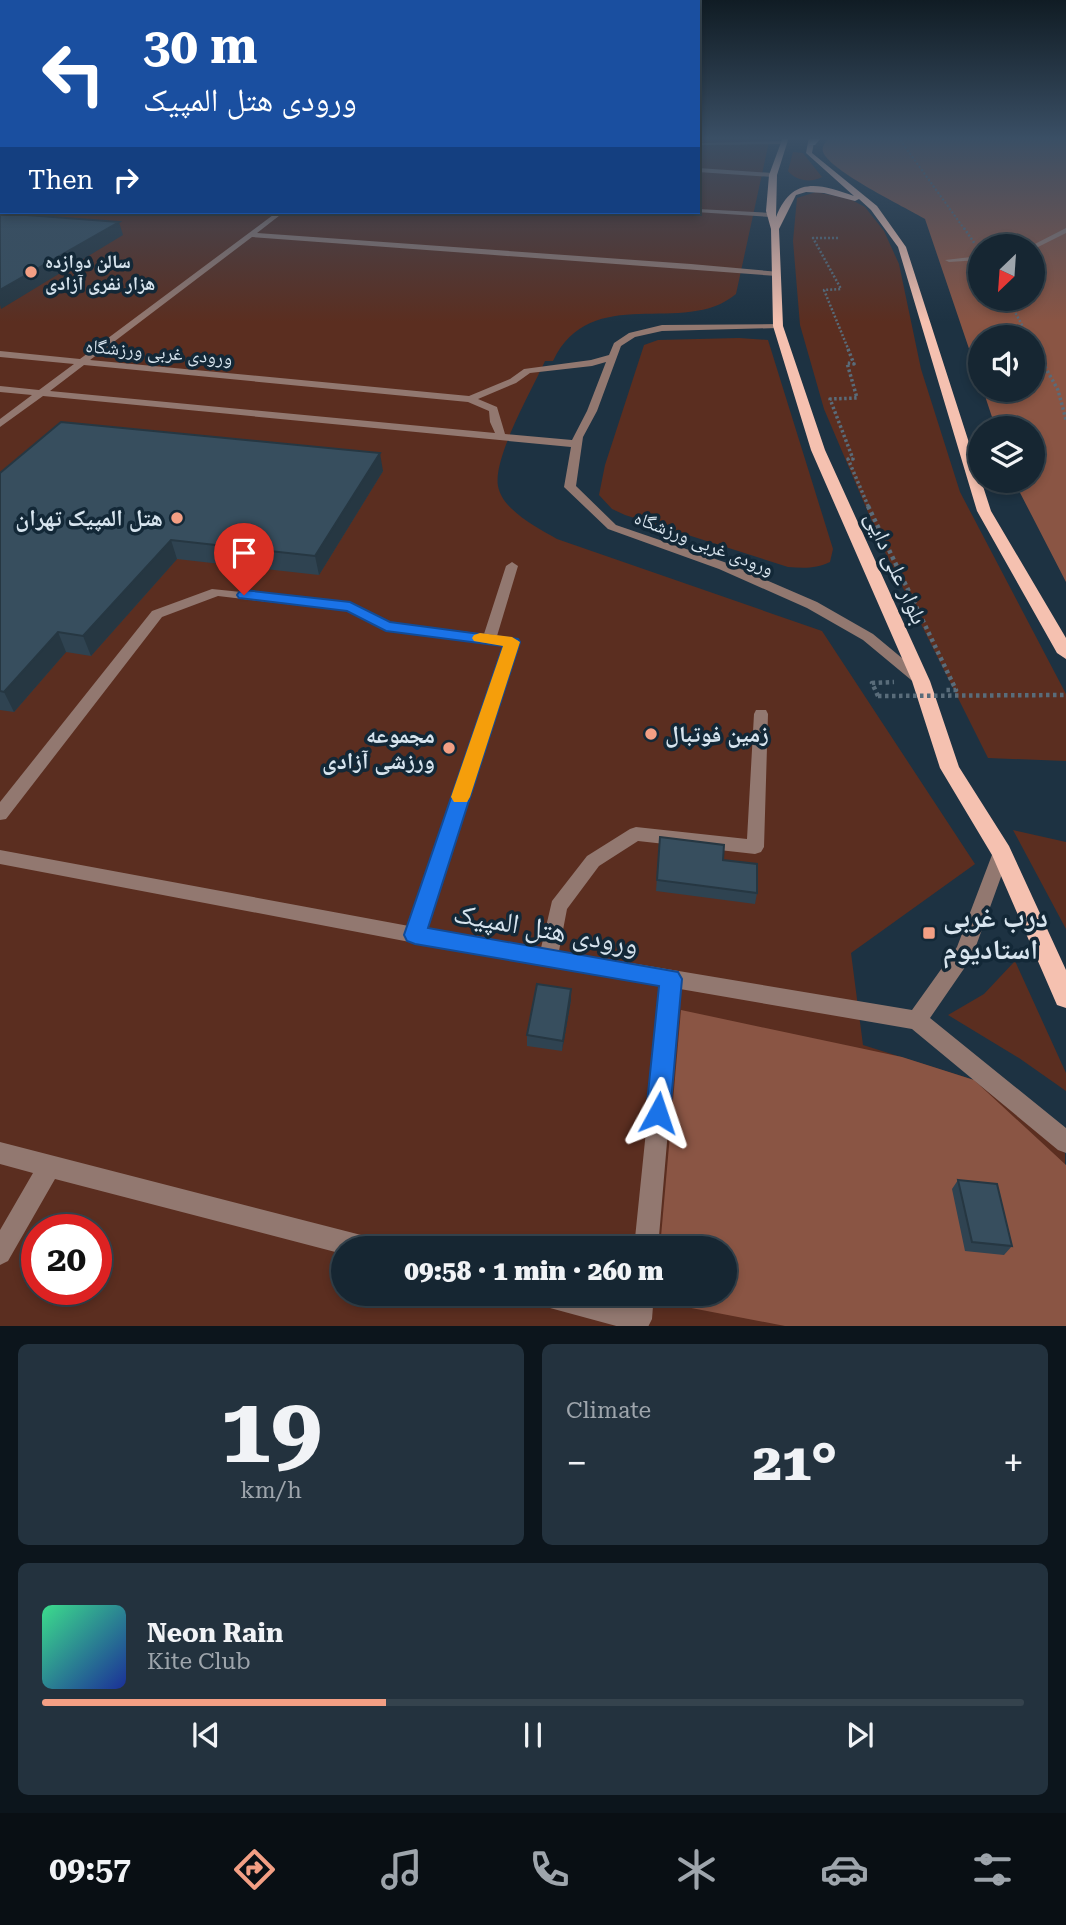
<!DOCTYPE html>
<html lang="en">
<head>
<meta charset="utf-8">
<style>
  body { margin:0; font-family:"Roboto Serif","Noto Naskh Arabic",serif; background:#23323e; color:#f1f3f6; height:100vh; display:flex; flex-direction:column; font-size:26px; white-space:nowrap }
  * { box-sizing:border-box; margin:0 }
  p { font-size:23px; color:#9ea5ac }
  .icon { flex:none; width:38px; height:38px; fill:none; stroke:currentColor; stroke-width:2; stroke-linecap:round; stroke-linejoin:round }
  .map { position:relative; height:1326px; overflow:hidden }
  .drawer { display:flex; flex-direction:column; gap:18px; padding:18px; background:#0c151c; flex:1 }
  .drawer>* { flex:none }
  .hud { position:absolute; left:0px; top:0px; width:700px; height:214px; box-shadow:0 4px 10px #0003,0 0 0 2px #35434d; background:#1a4fa0; color:#fff; overflow:hidden }
  .needle { width:46px; rotate:205deg }
  .buttons { position:absolute; left:968px; top:234px; display:grid; gap:14px }
  .buttons a { display:grid; place-items:center; width:77px; height:77px; border-radius:50%; background:#162632; box-shadow:0 4px 10px #0003,0 0 0 2px #35434d; font-size:35px }
  .speed { position:absolute; left:21px; top:1214px; display:flex; gap:14px; font-size:35px; font-weight:700; text-align:center }
  .speed>* { display:grid; place-content:center; width:91px; height:91px; border-radius:50%; background:#162632; box-shadow:0 4px 10px #0003,0 0 0 2px #35434d; line-height:1 }
  .speed .limit { border:10px solid #d22; background:#fff; color:#111 }
  .pin { position:absolute; display:grid; place-items:center; width:60px; height:60px; color:#fff; margin:-72px -30px; border-radius:50% 50% 50% 0; rotate:-45deg; box-shadow:0 0 7px #0007 }
  .pin .icon { rotate:45deg }
  .me { position:absolute; width:77px; margin:-38px; rotate:5deg; stroke-linejoin:round; filter:drop-shadow(0 0 5px #0008) }
  .turn { display:flex; align-items:center; gap:24px; height:147px; padding:0 28px; font-size:32px }
  .turn .icon { width:91px; height:91px; stroke-width:2.5 }
  .turn b { display:block; font-size:49px; line-height:60px }
  .then { display:flex; align-items:center; height:66px; padding:0 28px; background:#0003; gap:14px; font-size:26px }
  .big { font-size:52px; font-weight:800; line-height:1.1 }
  .drawer .widget { flex:1; display:flex; flex-direction:column; justify-content:center; gap:10px; min-width:0; padding:0 24px; border-radius:10px; background:#23323e }
  .drawer .dial { align-items:center; gap:0 }
  .dial b { font-size:91px; line-height:1 }
  .song { display:flex; align-items:center; gap:21px }
  .cover { width:84px; height:84px; border-radius:10px; background:linear-gradient(135deg,hsl(150 70% 55%),hsl(230 70% 35%)) }
  .played { height:7px; border-radius:4px; background:linear-gradient(90deg,#f39f84 35%,#35434d 35%) }
  .keys { display:flex; justify-content:space-around; direction:ltr }
  .heat { display:flex; justify-content:space-between; align-items:center; font-size:38px; direction:ltr }
  .drawer .tiles { flex:1; display:grid; gap:18px; grid-template-columns:1fr 1fr }
  .widget:last-child { grid-column:span 2 }
  .trip { position:absolute; left:331px; top:1236px; width:406px; height:70px; border-radius:35px; background:#162632; box-shadow:0 4px 10px #0003,0 0 0 2px #35434d; font-weight:800; line-height:70px; text-align:center }
  .tab-bar { display:flex; height:112px; justify-content:space-around; align-items:center; background:#090f14; color:#9ea5ac }
  .tab-bar .icon { width:49px; height:49px }
  .tab-bar .selected { color:#f39f84 }
  .tab-bar b { font-size:32px; color:#f1f3f6 }
  .map>svg:first-child { display:block }
</style>
</head>
<body>
<div class="map">
<svg width="1066" height="1327" viewBox="0 0 1066 1327">
  <rect width="100%" height="100%" fill="#1d3242"/>
  <path fill="#5b2e20" fill-rule="evenodd" d="M0,137l2,75h696v-75h72l-34,157c-52,44 -145,-13 -183,67h-8c-13,29 -52,96 -47,125 4,24 40,42 59,53l265,92 153,233 -124,89 12,92 111,35 91,73 1,173 -1066,1zM37,1230h59v60h-59zM343,1248h381v45h-381z
    M793,152l10,1 19,24c-11,6 -26,4 -34,-6z
    M816,192l34,7 15,8 19,24 15,33 22,105 39,123 106,202v67l-78,-3 -103,-206 -61,-143 -24,-84 -7,-84 4,-43z
    M739,338l29,2 65,209 -3,13c-14,7 -27,6 -42,5l-163,-52 -13,-6 -13,-14 6,-30 39,-120 14,-5z
    M1013,830l53,12v87z
    M1015,961l51,112v18l-47,-33 -71,-43 36,-21z"/>
  <path fill="#8a5544" fill-rule="evenodd" d="M829,137h237v445l-52,-101h18v-52h-36l-13,-39h49v-52h-52v43l-55,-162c-20,-12 -95,-48 -102,-67 -2,-6 4,-11 6,-15zM980,247h52v52h-52z
    M681,1010l221,47 72,23 92,85v161h-281l-130,-25v-8h69v-45h-64z"/>
  <g fill="none" stroke-linecap="round" stroke-linejoin="round">
    <path stroke="#596c7a" stroke-width="2" stroke-dasharray="2 2" stroke-linecap="butt" d="M898,137l67,93"/>
    <path stroke="#596c7a" stroke-width="2.5" stroke-dasharray="2 2" stroke-linecap="butt" d="M964,228l11,16
      M838,238h-25l28,51 -17,1 25,61
      M1008,299l21,39
      M1032,344l4,7"/>
    <path stroke="#596c7a" stroke-width="3.5" stroke-dasharray="2.5 2.5" stroke-linecap="butt" d="M848,349l6,15 -7,-1 10,35 -27,1 23,60h-5l21,49
      M1035,349l23,41 8,30"/>
    <path stroke="#596c7a" stroke-width="4.5" stroke-dasharray="3.5 3.5" stroke-linecap="butt" d="M868,506l88,184h-13
      M878,696l-6,-13 22,-1"/>
    <path fill="#927870" fill-rule="evenodd" d="M784,141l2,3 -87,1 3,-2z
      M2,142v4l-2,1v-4z
      M698,168l75,5 3,2 -3,2 -75,-5z
      M0,170h2v4h-2z
      M698,209l73,4 3,2 -3,2 -75,-5z
      M277,212h7l-27,21 434,31 89,8v4h-3l-525,-39 -162,123 379,36 41,-17 14,-10 67,-9 18,-5 5,-12 15,-10 33,-8 119,-1v4h-3l-116,3 -27,6 -14,9 -24,65 -14,26 -7,49 40,39 111,38 90,39 56,32 53,44 2,3 -2,3h-10l-53,-44 -56,-32 -88,-39 -111,-40 -44,-42 7,-40 -528,-51 -43,31v-8l32,-24 -32,-3v-6l39,4 35,-26 -74,-7v-6l80,8zM606,362l-19,49 -15,29 -67,-6 -8,-27 -19,-8 38,-16 14,-10 62,-7zM84,365l384,37 21,9 1,11 5,11 -445,-42z
      M1066,228v5l-32,16 -5,-2z
      M980,256v4l-31,2 -4,-2z
      M512,562l6,4 -21,70 20,3 2,3 -93,287 115,19 11,-47 35,-45 43,-27 6,-2 111,12 7,-125 2,-4h10l2,4 -4,133 -3,5 -6,2 -117,-13 -39,25 -32,43 -8,42 353,59 45,-63 38,-100 6,-2 6,2 3,5 -38,105 -42,61 136,110v25l-8,-3 -146,-121 -232,-40 -22,259h-24l27,-263 -246,-42 -415,-79v-14l409,76 95,-281 -118,-15 -39,-19 -129,-15 -56,21 -156,202 -6,1v-18l152,-191 60,-22 138,14 39,19 95,12 22,-68z
      M0,1142l365,94 8,4 4,8h-34v6l-288,-75 -47,82 -8,4v-35l33,-57 -33,-9z
      M527,1293h61l40,11 2,-11h24l-2,26 -4,8h-28l-81,-22 -9,-3z"/>
    <path fill="#f5c1b0" fill-rule="evenodd" d="M783,137h6l-12,38 -1,42c16,-41 43,-34 78,-21l-48,-43 3,-16h6l-3,16 65,53 29,41 85,264 75,127v21l-9,-6 -80,-142 -79,-264 -27,-37 -12,-11 -4,2 -31,-8 -18,-1 -10,3 -17,34 4,97 42,124 105,231 29,86 50,79 57,124v38l-9,-3 -65,-150 -52,-87 -28,-87 -101,-231 -38,-124 -2,-97 -5,-18 3,-36z"/>
    <path fill="#f8ebe7" fill-rule="evenodd" d="M814,137h8l-7,8h-6z"/>
    <path stroke="#596c7a" stroke-width="4.5" stroke-dasharray="3.5 3.5" stroke-linecap="butt" d="M878,696l188,-1"/>
  </g>
  <path fill="#2f4351" d="M383,471l-64,104 -142,-16 -86,97 -25,-4 -52,60 -14,-2v-237z
    M660,837l63,23 34,33 -2,11 -99,-13z
    M571,1000l-9,51 -35,-5v-11z
    M958,1180l54,66 -8,9 -39,-4 -13,-62z"/>
  <path fill="#263742" d="M119,222l4,13 -122,74 -1,-4v-15z
    M380,453l3,18 -64,104 -4,-19z
    M171,540l6,19 -86,97 -8,-20z
    M58,632l8,20 -52,60 -10,-20z
    M571,989v11l-9,51 1,-10z"/>
  <path fill="#374e5e" stroke="#263742" stroke-width="2" d="M0,213l119,9 -119,68z
    M61,422l319,31 -65,103 -144,-16 -88,96 -25,-4 -54,60 -4,-1v-218z
    M660,837l64,8 -1,15 34,4v29l-100,-13z
    M537,984l34,5 -8,52 -36,-6z
    M958,1180l39,4 15,62 -40,-4z"/>
  <linearGradient id="sky" x2="0" y2="1"><stop stop-color="#101c24"/><stop offset="0.43" stop-color="#3a4f65"/><stop offset="1" stop-color="#3a4f65" stop-opacity="0"/></linearGradient>
  <rect width="1066" height="322" fill="url(#sky)"/>
  <path fill="#1a73e8" stroke="#114b97" stroke-width="2" d="M244,590l106,12 40,20 128,17 2,3 -92,286 250,44 4,7 -12,134 -3,9 -9,3 -8,-3 -4,-9 13,-127 -244,-42 -8,-3 -3,-6 99,-289 -117,-15 -39,-20 -108,-13 -2,-3 2,-3z"/>
  <path fill="#f59e0b" d="M480,633l32,4 8,5 -50,155 -3,5h-13l-3,-5 52,-151 -29,-5 -2,-3 2,-3z"/>
  <g fill="#f39f84" stroke="#132837" stroke-width="2.5">
    <circle cx="31" cy="272" r="7"/>
    <circle cx="177" cy="518" r="7"/>
    <circle cx="651" cy="734" r="7"/>
    <circle cx="449" cy="748" r="7"/>
    <rect x="922" y="926" width="14" height="14" rx="3.5"/>
  </g>
  <g text-anchor="middle" dominant-baseline="central" stroke-width="7" stroke-linejoin="round" paint-order="stroke">
    <g font-size="19" font-weight="bold" fill="#d7e4ee" stroke="#132837" text-anchor="start">
      <text x="45" y="261">سالن دوازده<tspan x="45" dy="22">هزار نفری آزادی</tspan></text>
    </g>
    <g font-size="19" fill="#d7e4ee" stroke="#132837">
      <text transform="translate(159 352) rotate(5)">ورودی غربی ورزشگاه</text>
      <text transform="translate(704 543) rotate(21)">ورودی غربی ورزشگاه</text>
    </g>
    <g font-size="23" font-weight="bold" fill="#d7e4ee" stroke="#132837" text-anchor="end">
      <text x="163" y="518">هتل المپیک تهران</text>
      <text x="665" y="734" text-anchor="start">زمین فوتبال</text>
      <text x="435" y="735">مجموعه<tspan x="435" dy="26">ورزشی آزادی</tspan></text>
    </g>
    <g font-size="23" fill="#d7e4ee" stroke="#132837">
      <text transform="translate(896 568) rotate(66)">بلوار علی دایی</text>
    </g>
    <g font-size="28" font-weight="bold" fill="#d7e4ee" stroke="#132837" text-anchor="start">
      <text x="943" y="917">درب غربی<tspan x="943" dy="32">استادیوم</tspan></text>
    </g>
    <g font-size="28" fill="#d7e4ee" stroke="#132837">
      <text transform="translate(546 929) rotate(10)">ورودی هتل المپیک</text>
    </g>
  </g>
</svg>
<div class="buttons">
<a><svg class="needle" viewBox="-14 -14 28 28"><path d="M0-13l5 13h-10z" fill="#e53935"/><path d="M0 13l5-13h-10z" fill="#9ea5ac"/></svg></a>
<a><svg class="icon" aria-label="sound" viewBox="0 0 24 24"><path d="M4 9h4l5-4v14l-5-4H4zM17 9q2 3 0 6"/></svg></a>
<a><svg class="icon" aria-label="layers" viewBox="0 0 24 24"><path d="M12 4l9 5-9 5-9-5zM3 14l9 5 9-5"/></svg></a>
</div>
<div class="speed"><div class="limit">20</div></div>
<div class="pin" style="left:244px;top:595px;background:#d93025"><svg class="icon" aria-label="arrive" viewBox="0 0 24 24"><path d="M6 21V4h12l-3 4 3 4H6"/></svg></div>
<svg class="me" style="left:658px;top:1113px" viewBox="-20 -20 40 40"><path d="M0-17L14 15 0 8-14 15z" fill="#1a73e8" stroke="#fff" stroke-width="4"/></svg>
<div class="trip">09:58 · 1 min · 260 m</div>
<div class="hud">
<div class="turn"><svg class="icon" aria-label="left" viewBox="0 0 24 24"><path d="M17 20v-9H6M10 6l-5 5 5 5"/></svg><div><b>30 m</b>ورودی هتل المپیک</div></div>
<div class="then">Then<svg class="icon" aria-label="right" viewBox="0 0 24 24"><path d="M7 20v-9h11M14 6l5 5-5 5"/></svg></div>
</div>
</div>
<section class="drawer">
<div class="tiles">
<div class="widget dial"><b>19</b><p>km/h</p></div>
<div class="widget"><p>Climate</p>
<div class="heat"><a>−</a><b class="big">21°</b><a>+</a></div>
</div>
<div class="widget">
<div class="song"><i class="cover"></i><div><b>Neon Rain</b><p>Kite Club</p></div></div>
<div class="played"></div>
<div class="keys"><svg class="icon" aria-label="previous" viewBox="0 0 24 24"><path d="M18 5L8 12l10 7zM5 5v14"/></svg><svg class="icon" aria-label="pause" viewBox="0 0 24 24"><path d="M8 5v14M16 5v14"/></svg><svg class="icon" aria-label="next" viewBox="0 0 24 24"><path d="M6 5l10 7-10 7zM19 5v14"/></svg></div>
</div>
</div>
</section>
<nav class="tab-bar">
<b>09:57</b>
<svg class="icon selected" aria-label="directions" viewBox="0 0 24 24"><path d="M12 3l9 9-9 9-9-9zM9 14v-3h6M13 9l2 2-2 2"/></svg>
<svg class="icon" aria-label="music" viewBox="0 0 24 24"><path d="M9 18V5l10-2v13"/><circle cx="6" cy="18" r="3"/><circle cx="16" cy="16" r="3"/></svg>
<svg class="icon" aria-label="phone" viewBox="0 0 24 24"><path d="M5 4h4l2 5-3 2q2 4 5 5l2-3 5 2v4C11 20 4 13 5 4z"/></svg>
<svg class="icon" aria-label="climate" viewBox="0 0 24 24"><path d="M12 3v18M4 7l16 10M4 17L20 7"/></svg>
<svg class="icon" aria-label="car" viewBox="0 0 24 24"><path d="M5 17H2v-5l4-1 3-4h7l3 4 3 1v5h-3M9 17h6M6 11h13"/><circle cx="7" cy="17" r="2"/><circle cx="17" cy="17" r="2"/></svg>
<svg class="icon" aria-label="filters" viewBox="0 0 24 24"><path d="M4 7h16M4 17h16"/><circle cx="9" cy="7" r="2"/><circle cx="15" cy="17" r="2"/></svg>
</nav>
</body>
</html>
